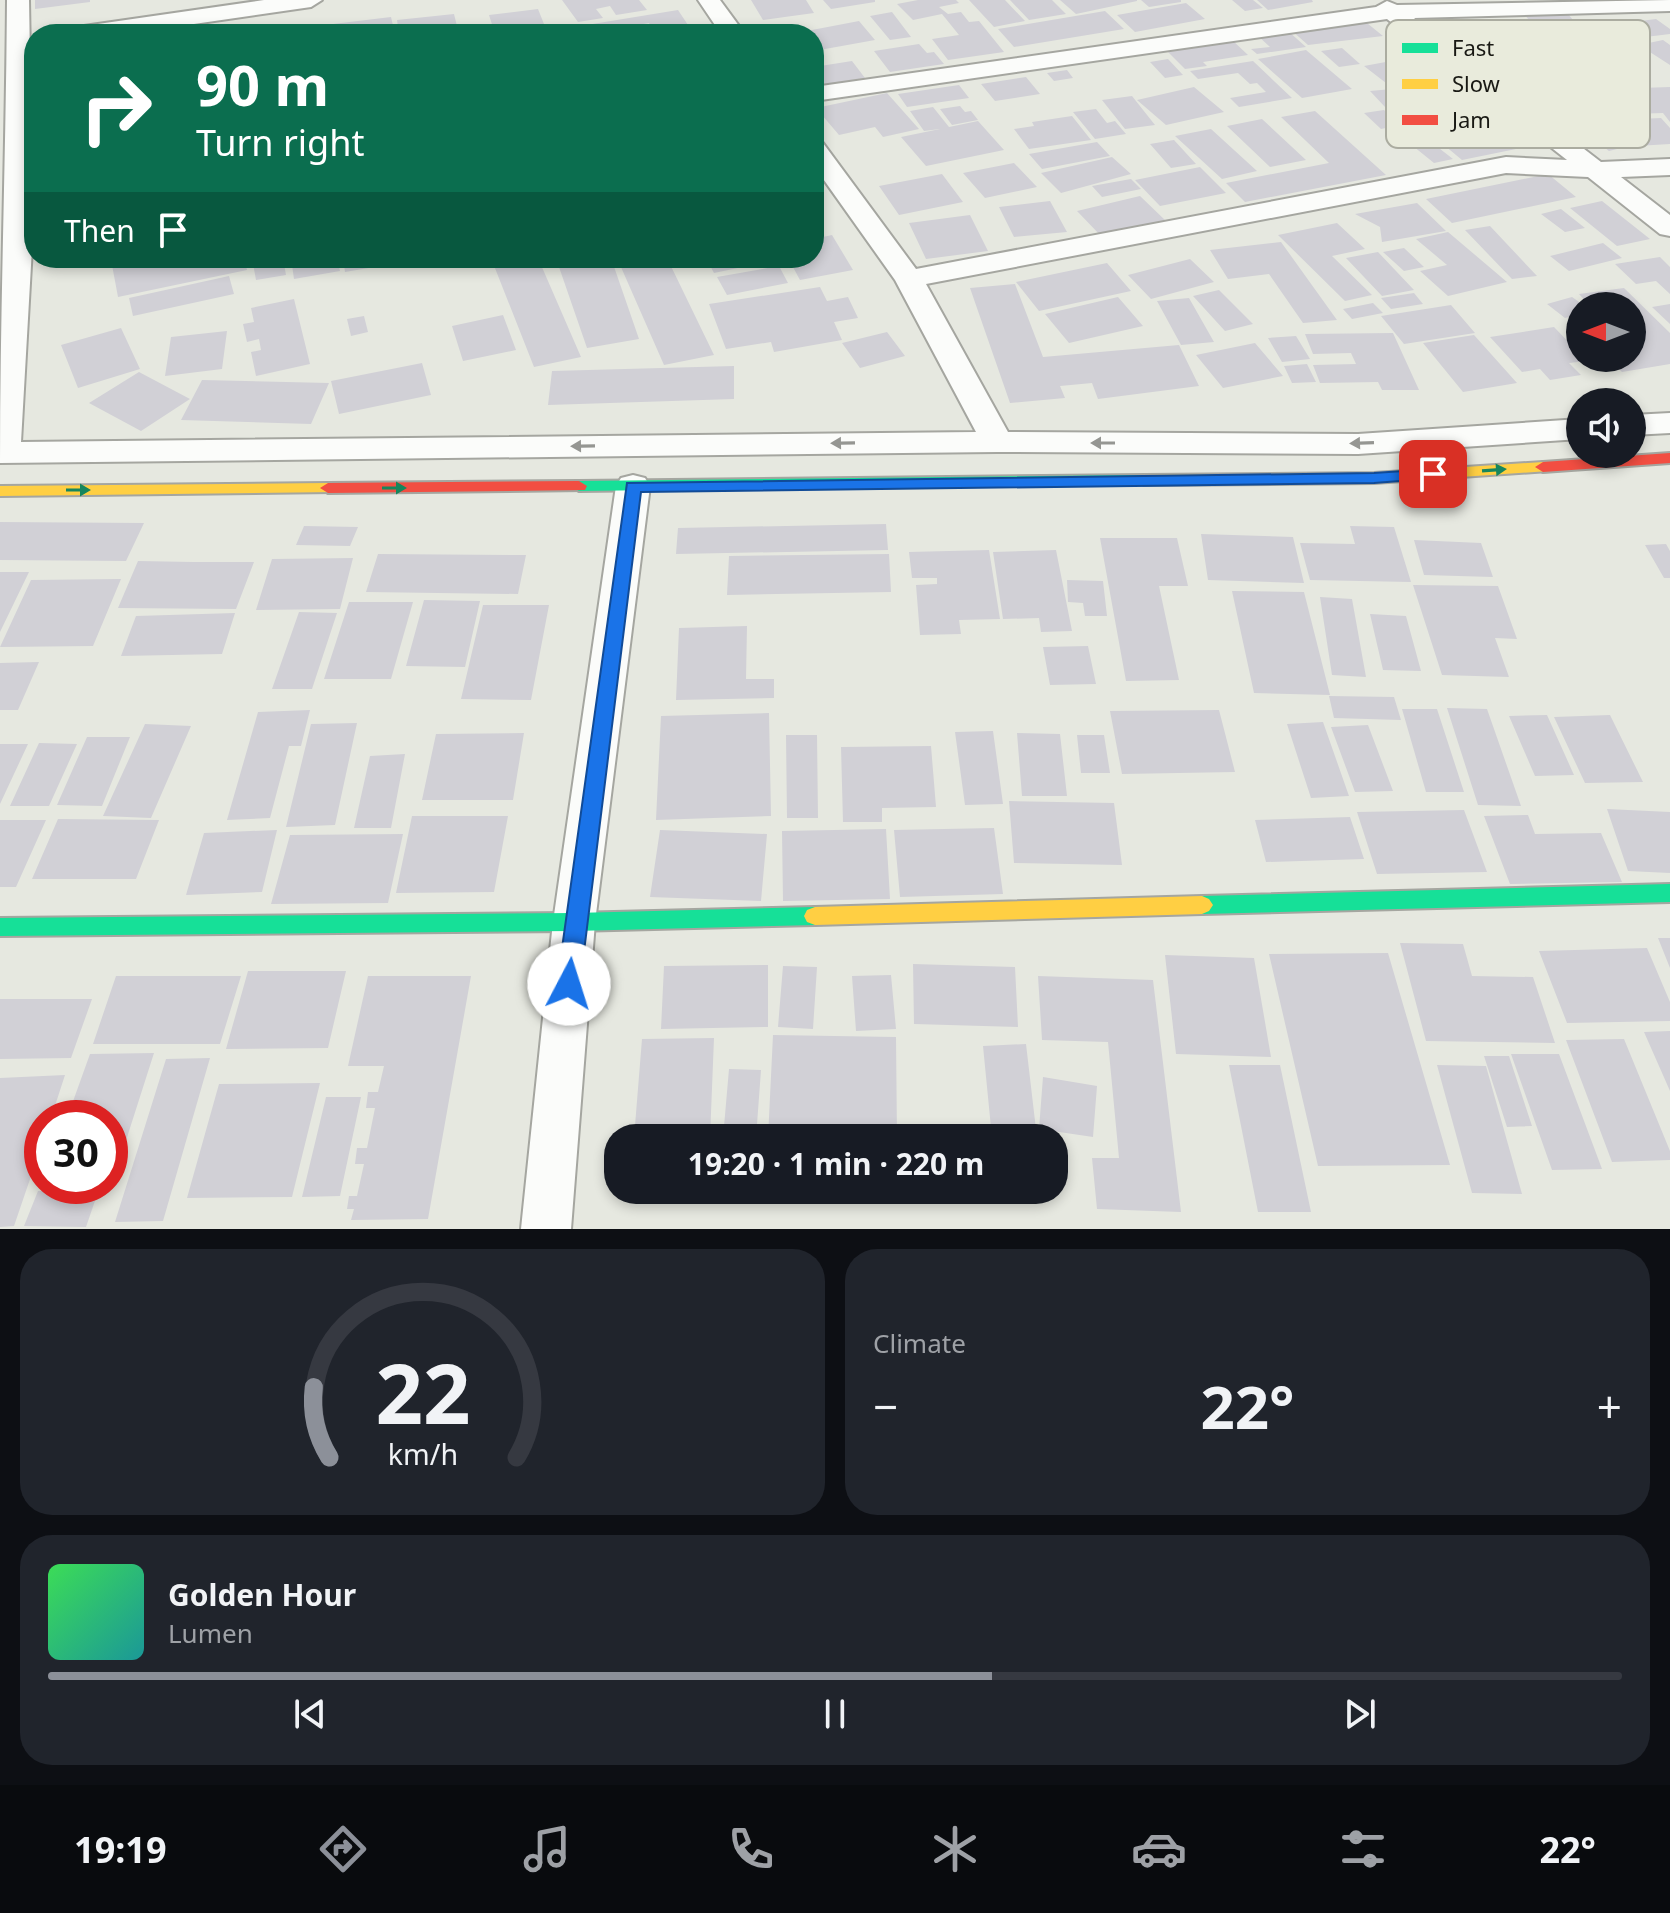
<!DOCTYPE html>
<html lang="en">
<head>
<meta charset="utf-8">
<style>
  body { margin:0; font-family:"Noto Sans",sans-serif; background:#20242c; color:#f1f3f6; height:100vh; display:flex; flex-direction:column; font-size:30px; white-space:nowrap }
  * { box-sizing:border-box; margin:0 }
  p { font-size:26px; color:#9ea1a6 }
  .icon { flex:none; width:44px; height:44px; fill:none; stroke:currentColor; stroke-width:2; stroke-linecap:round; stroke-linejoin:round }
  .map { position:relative; height:1229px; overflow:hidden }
  .details { display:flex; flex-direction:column; gap:20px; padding:20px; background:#0d0f14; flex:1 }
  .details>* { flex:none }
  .hud { position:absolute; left:24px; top:24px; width:800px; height:244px; border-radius:32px; box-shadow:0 4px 12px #0003; background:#0b6e4f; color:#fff; overflow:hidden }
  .needle { width:52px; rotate:270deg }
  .tools { position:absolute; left:1566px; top:292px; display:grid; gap:16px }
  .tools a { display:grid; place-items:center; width:80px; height:80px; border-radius:50%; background:#171b24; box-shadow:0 4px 12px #0003; font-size:40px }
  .speed { position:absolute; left:24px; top:1100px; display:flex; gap:16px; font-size:40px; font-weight:700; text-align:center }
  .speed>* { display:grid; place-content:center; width:104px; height:104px; border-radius:50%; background:#171b24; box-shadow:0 4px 12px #0003; line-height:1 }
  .speed .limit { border:12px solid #d22; background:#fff; color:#111 }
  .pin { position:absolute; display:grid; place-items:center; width:68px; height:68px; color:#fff; margin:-34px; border-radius:16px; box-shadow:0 4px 12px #0006 }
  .me { position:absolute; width:88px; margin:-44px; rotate:5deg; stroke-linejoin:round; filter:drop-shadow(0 0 6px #0008) }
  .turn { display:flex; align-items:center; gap:28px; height:168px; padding:0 40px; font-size:36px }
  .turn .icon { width:104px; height:104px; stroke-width:2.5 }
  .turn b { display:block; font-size:56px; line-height:68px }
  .then { display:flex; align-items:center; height:76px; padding:0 40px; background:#0003; gap:16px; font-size:30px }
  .big { font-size:60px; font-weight:700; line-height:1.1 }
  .details .widget { flex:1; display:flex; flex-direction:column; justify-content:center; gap:12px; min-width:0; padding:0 28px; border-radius:32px; background:#20242c }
  .details .dial { align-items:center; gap:0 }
  .dial svg { height:208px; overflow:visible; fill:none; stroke:#363941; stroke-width:7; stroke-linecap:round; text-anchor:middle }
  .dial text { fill:#f1f3f6; stroke:none }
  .song { display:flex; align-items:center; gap:24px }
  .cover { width:96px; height:96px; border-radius:12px; background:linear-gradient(135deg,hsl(130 70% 55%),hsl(180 70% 35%)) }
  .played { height:8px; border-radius:4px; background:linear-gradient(90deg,#8c9099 60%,#363941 60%) }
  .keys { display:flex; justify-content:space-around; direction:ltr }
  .heat { display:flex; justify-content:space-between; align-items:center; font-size:44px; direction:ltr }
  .details .tiles { flex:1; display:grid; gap:20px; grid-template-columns:1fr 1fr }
  .widget:last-child { grid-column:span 2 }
  .trip { position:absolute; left:604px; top:1124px; width:464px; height:80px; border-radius:32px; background:#171b24; box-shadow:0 4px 12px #0003; font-weight:700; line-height:80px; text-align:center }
  .tab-bar { display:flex; height:128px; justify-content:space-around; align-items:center; background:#090b0e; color:#9ea1a6 }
  .tab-bar .icon { width:56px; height:56px }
  .tab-bar .on { color:#8c9099 }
  .tab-bar b { font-size:36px; color:#f1f3f6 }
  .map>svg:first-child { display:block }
</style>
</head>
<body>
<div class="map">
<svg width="1670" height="1229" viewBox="0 0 1670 1229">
  <rect width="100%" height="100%" fill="#e6e8e0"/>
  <path fill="#d1d0d6" d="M35,0h55v2l-55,7z
    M562,0h77l8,10 -31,5 -6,-9 -14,3 7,9 -25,4z
    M751,0h55l8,13 -51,7z
    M823,0h52v2l-44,7z
    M918,0h38l3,3 -20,4 9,7 13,-2 8,10 10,-1 25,31 -56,8 -16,-21 27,-4 -17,-21 -29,6 -16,-16z
    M969,0h36l20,21 -31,6z
    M1010,0h42l14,14 -37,6z
    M1060,0h77v1l-61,13z
    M1141,0h40v2l-32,5z
    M1232,0h21l10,8 -18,3z
    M1257,0h55l1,2 -45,8z
    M1186,3l19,16 -70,13 -18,-17z
    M538,9l10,25h-53l-6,-19z
    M678,10l12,18 -35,6 -6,-11 -39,7 3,4h-47l-4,-5z
    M1105,11l19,18 -110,18 -16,-18z
    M892,12l19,25 -21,3 -20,-24z
    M454,14l5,20h-60l-2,-14z
    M1568,14l15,18 -44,1 -14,-18z
    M391,17l4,17h-60l-2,-10z
    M1362,19l21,17 -75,9 -17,-15z
    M1656,19l14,10v5l-41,5 -19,-14z
    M859,21l16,19 -61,11v-17h-23z
    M1287,30l19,17 -49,7 -6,-5 19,-2 -13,-12z
    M1231,39l17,16 -45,7 4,4 -22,3 -20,-20z
    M1663,40l7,5v20l-31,-20z
    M919,44l8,9 7,-1 10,12 -54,8 -16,-21z
    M1342,48l18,16 -21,3 -18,-16z
    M1306,50l46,39 -50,9 -44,-39z
    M1168,59l15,16 -18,3 -15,-16z
    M852,61l13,17 -51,8v-19z
    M1253,61l39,37 -53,9 -9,-9 36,-6 -9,-9 -7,1 -12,-11 -40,6 -8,-8z
    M1391,61l23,17 -28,5 -22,-17z
    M1067,70l6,8 -19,3 -7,-8z
    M1642,75l9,10h-21l-9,-9z
    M1026,77l14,17 -45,7 -14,-17z
    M959,85l10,13 -62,9 -9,-13z
    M1194,87l30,25 -58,13 -29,-25z
    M1670,87v35l-7,-9 -31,1 -21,-25z
    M1392,89l31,31 -23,3 -30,-32z
    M887,93l32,36 -36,8 -8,-10 -36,8 -23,-27z
    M1132,96l23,29 -30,4 -23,-29z
    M960,106l5,6 6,-1 7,9 -26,5 -12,-16z
    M933,107l16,20 29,-6 26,29 -78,16 -25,-29 39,-8 -16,2 -14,-20z
    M1096,109l11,14 8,-2 11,13 -31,5 -22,-27z
    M1384,110l16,15 -19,4 -17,-16z
    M1315,111l71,64 -141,27 -19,-19 103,-20 -48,-46z
    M1472,114l44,35 -54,11 -30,-25 30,-6 -14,-10z
    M1072,116l19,24 -62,9 -15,-20 20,-3 -2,-4z
    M1596,118l37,27 -24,6 -38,-29z
    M1661,118l9,10v16l-33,2 -22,-26z
    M1262,119l44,41 -36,7 -43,-41z
    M1211,129l46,42 -35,8 -47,-43z
    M1426,138l27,21 -19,4 -26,-21z
    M1174,140l22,24 -25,4 -21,-24z
    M1097,142l13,14 -68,13 -13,-15z
    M1112,157l19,17 -70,19 -20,-20z
    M1014,163l23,24 -52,11 -22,-25z
    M1200,167l26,26 -66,13 -25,-26z
    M942,174l21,28 -64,13 -20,-29z
    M1548,174l28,23 -124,26 -26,-24z
    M1131,179l10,10 -39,8 -10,-11z
    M1140,196l26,25 -65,15 -24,-25z
    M1050,201l17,31 -53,5 -15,-30z
    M1602,201l48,38 -33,7 -47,-38z
    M1417,203l29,28 -64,11 -2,-15 -25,-13z
    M1561,209l24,19 -20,4 -24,-18z
    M970,215l18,36 -62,8 -17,-36z
    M1337,223l28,26 -33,7 40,39 -27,6 -67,-66z
    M1490,226l47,50 -25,3 -47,-49z
    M1448,232l59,50 -59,14 -28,-25 27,-6 -31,-26z
    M832,235l21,35 -53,10 -12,-22h26v-19z
    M1281,242l56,78 -34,3 -34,-49 -41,5 -18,-29z
    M1603,243l19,15 -53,13 -19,-15z
    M1404,248l20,19 -20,4 -21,-19z
    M1378,252l36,38 -32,6 -36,-38z
    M1660,257l10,10v27l-14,-13 -20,3 -21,-20z
    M145,258h99l3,12 -129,27 -6,-32z
    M252,258h31l3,17 -30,5z
    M291,258h46l3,13 -46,8z
    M343,258h47l2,6 -47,8z
    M491,258h47l43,99 -47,10z
    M611,258l28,81 -52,9 -28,-81z
    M617,258h50l47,97 -50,10z
    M706,258h73l1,1 -66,14z
    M1190,259l24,23 -63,17 -23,-24z
    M1107,263l24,28 -92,20 -23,-29z
    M779,266l9,17 -61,12 -10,-18z
    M229,276l5,18 -101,22 -4,-18z
    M1015,284l28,73 136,-12 20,41 -101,13 -6,-16 -32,3 5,12 -55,5 -40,-115z
    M820,287l7,14 21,-4 10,21 -24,4 8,18 -68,12 -3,-10 -45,7 -17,-45z
    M1624,288l46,45v31l-48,8 -14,-14h24v-17l10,-2 -10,-10v-23h-42l-11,-12z
    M1219,290l34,34 -28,7 -32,-35z
    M1414,293l9,11 -32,5 -10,-11z
    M1118,297l25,29 -74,17 -24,-29z
    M1572,297l13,9h-5v8l-15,4 -18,-14z
    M1189,298l25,44 -33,3 -24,-44z
    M294,299l16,65 -54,12 -5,-24 10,-2 -2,-11 -12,3 -4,-18 11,-2 -3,-14z
    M1373,303l10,10 -31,6 -9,-10z
    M1670,304v20l-18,-17z
    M1451,305l24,28 -71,11 -23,-28z
    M503,315l13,35 -53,11 -11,-35z
    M364,316l4,16 -17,4 -4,-17z
    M1554,327l26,27v4l6,3 -17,2 12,12 -31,5 -10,-11 -18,3 -32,-35z
    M121,328l19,41 -62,19 -17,-43z
    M227,331l-5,38 -57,7 6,-39z
    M887,332l18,24 -45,12 -18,-25z
    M1393,333l26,57h-37l-4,-8 -58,1 -7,-18 43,-1 -5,-11 -38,1 -8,-20z
    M1474,335l43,48 -54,9 -40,-49z
    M1296,336l14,23 -28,3 -14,-24z
    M1255,343l28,33 -60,12 -27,-33z
    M422,363l9,32 -92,19 -8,-33z
    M1307,364l9,18 -24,1 -8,-17z
    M734,366v33l-186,6 4,-34z
    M139,372l51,27 -49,32 -52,-28z
    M202,380l127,3 -18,41 -130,-4z
    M0,522l144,1 -18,38 -126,-1z
    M886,524l2,26 -212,4 2,-26z
    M304,526l54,1 -8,19 -54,-1z
    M1350,526l44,1 17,55 -101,-2 -10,-37 55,1z
    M1201,534l92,3 11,46 -96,-3z
    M1100,538h77l11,48h-29l20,94 -53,1z
    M1414,540l67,3 12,34 -69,-2z
    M1666,544l4,7v27h-6l-19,-33z
    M989,550l11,69 -41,1 2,14 -41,1 -4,-50 21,-1v-6h-25l-3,-26z
    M1056,550l16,81 -31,1 -2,-14 -36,1 -10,-67z
    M378,554l148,1 -8,39 -152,-2z
    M889,554l2,38 -164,3 2,-39z
    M353,558l-13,51 -84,1 16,-51z
    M138,561l55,1h61l-18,47 -118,-1z
    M0,572h29l-29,60z
    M121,579l-28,67 -93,1 31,-67z
    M1067,580l36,1 4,35h-22l-2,-13 -15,-1z
    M1413,585l85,1 19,53 -22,-1 14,39 -67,-2z
    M1232,591l72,1 26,103 -76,-2z
    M1320,597l32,2 14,78 -34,-2z
    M424,600l56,1 -15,66 -59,-1z
    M349,602h64l-22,77h-67z
    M483,605h66l-18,95 -70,-1z
    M299,612l38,1 -25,76h-40z
    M235,613l-13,41 -101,2 15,-40z
    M1370,614l36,2 15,55 -38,-1z
    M747,626l-1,53h28v19l-98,2 3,-72z
    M1088,646l8,38 -46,1 -7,-38z
    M39,662l-21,48h-18v-47z
    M1329,696l65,1 7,23 -67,-2z
    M1447,708l40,1 34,97 -43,-1z
    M1402,709h35l27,83h-38z
    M310,710l-9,36h-12l-19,72 -43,2 31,-108z
    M1219,710l16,62 -113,2 -12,-63z
    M769,713l2,103 -115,4 5,-104z
    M1547,715l27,60 -39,1 -26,-60z
    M1610,715l33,67 -58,1 -31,-66z
    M1323,722l26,74 -38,2 -24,-74z
    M357,723l-22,102 -49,2 25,-103z
    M145,724l46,2 -40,92 -48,-2z
    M1368,725l25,66 -38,1 -24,-65z
    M993,731l10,73 -38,1 -10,-73z
    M524,733l-11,67h-91l14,-66z
    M1017,733l43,1 7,62h-45z
    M786,735h31l1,83h-31z
    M1077,735h27l6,38h-29z
    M87,737h43l-28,69 -45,-1z
    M39,743l38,1 -28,62h-39z
    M0,744h28l-28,60z
    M931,746l5,61 -54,1v14h-39l-2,-75z
    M405,754l-14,74h-37l16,-72z
    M1009,801l105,2 8,62 -108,-2z
    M1607,809l63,3v61l-42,-2z
    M1464,810l23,62 -110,2 -20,-62z
    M1528,815l7,19 66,-1 21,49 -112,2 -26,-68z
    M412,816h96l-14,76 -98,1z
    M1350,817l14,42 -98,3 -11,-42z
    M58,819l101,1 -23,59h-104z
    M0,820h46l-30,67h-16z
    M994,828l9,66 -103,3 -6,-67z
    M886,829l4,70 -107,2 -1,-70z
    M277,830l-15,62 -76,3 18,-62z
    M660,830l107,4 -6,67 -111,-4z
    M403,834l-15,69 -117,1 19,-69z
    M1658,938h12v30z
    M1400,943l63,1 9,32 61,1 22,66 -129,-2z
    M1647,948l23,54v19l-103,2 -28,-72z
    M1388,953l62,212 -132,1 -49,-212z
    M1165,955l89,3 17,99 -95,-3z
    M913,964l102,3 3,60 -104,-3z
    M768,965v62l-107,2 3,-63z
    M783,966l34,1 -4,62 -35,-2z
    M248,971h98l-18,77 -102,1z
    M891,975l5,54 -40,2 -4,-55z
    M116,976h125l-21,68h-127z
    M368,976h103l-43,243 -77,1 3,-11h-7l2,-13h8l7,-32h-9l2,-16h10l8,-40h-9l2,-16h10l6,-26h-36z
    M1038,976l115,4 28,232 -84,-3 -5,-51h27l-11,-116 -66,-2z
    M0,999h92l-21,59 -71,1z
    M1670,1031v60l-26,-59z
    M773,1035l123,2 1,101h-129z
    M714,1038l-4,100h-76l8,-99z
    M1624,1039l46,112v9l-58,2 -46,-122z
    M1026,1044l11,94h-45l-9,-92z
    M154,1053l-40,125h-4v-60h-43l23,-64z
    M1511,1054h48l43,115 -50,1z
    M1484,1056h25l23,70 -25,1z
    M210,1058l-47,163 -48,1 51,-163z
    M1229,1065h51l31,147h-53z
    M1437,1065l49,1 36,128 -50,-1z
    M729,1069l32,1 -5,68h-33z
    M65,1075l-14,43h-9v26l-28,82 -14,1v-149z
    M1043,1077l54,9 -4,51 -54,-8z
    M320,1083l-28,114 -105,1 32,-114z
    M326,1097h35l-21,99 -38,1z
    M629,1190h78v4l-78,1z
    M770,1190h127v8l-127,-3z
    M38,1191l60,1 -12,35 -62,-1z"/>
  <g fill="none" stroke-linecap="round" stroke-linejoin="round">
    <defs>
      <path id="street" d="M7,0h22l4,230 -12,212 955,-10 -81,-152 -81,-114v-26l9,3 93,126 590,-112 61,3 -180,-141 -573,82v-14l562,-80 11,-6 10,4 273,-5v11l-256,7 187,144 69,-3v16l-49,2 49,38v21l-10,-2 -72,-57 -82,-4 -580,111 82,148 350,2 222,-15v20l-222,15 -361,-2 -997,11c0,-154 6,-308 7,-463z
        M264,0h58l-11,7 -186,27h-60l4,-5 8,-2z
        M698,0h22l25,34h-24z
        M1670,413v20l-38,2v-20z
        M633,475l12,3 5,8 -55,436 -24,307h-50l32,-307 63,-436 5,-8z"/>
      <path id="fast" d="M1144,475l6,1 2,4 -2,4 -571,7 -8,-5 8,-5z
        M1670,884v18l-468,12 -7,-3 -4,-6 4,-6 7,-3z
        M815,907l8,3 3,6 -3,6 -8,3 -241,6 -574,5v-18l574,-5z"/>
      <path id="slow" d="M1543,462l6,1 2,4 -2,4 -175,12 -230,2 -8,-5 8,-5 230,-2z
        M328,483l6,1 2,4 -2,4 -334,4v-10z
        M1202,896l7,3 4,6 -4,6 -7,3 -387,11 -8,-3 -3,-6 3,-6 8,-3z"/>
      <path id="jam" d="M1670,453v10l-127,9 -8,-5 8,-5z
        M579,481l8,5 -2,4 -257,3 -8,-5 8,-5z"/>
    </defs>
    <use href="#street" stroke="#a5a6a0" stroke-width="4"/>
    <use href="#fast" stroke="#a5a6a0" stroke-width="4"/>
    <use href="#slow" stroke="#a5a6a0" stroke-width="4"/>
    <use href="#jam" stroke="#a5a6a0" stroke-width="4"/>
    <use href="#street" fill="#fbfcfa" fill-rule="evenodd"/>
    <use href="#fast" fill="#16e098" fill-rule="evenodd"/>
    <use href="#slow" fill="#ffcf43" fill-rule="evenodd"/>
    <use href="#jam" fill="#f24e42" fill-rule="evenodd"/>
  </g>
  <defs><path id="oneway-solid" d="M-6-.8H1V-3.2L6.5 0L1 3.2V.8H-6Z" transform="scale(2)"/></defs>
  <g fill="#959692">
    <use href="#oneway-solid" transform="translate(843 443) rotate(179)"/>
    <use href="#oneway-solid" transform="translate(1103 443) rotate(-180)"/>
    <use href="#oneway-solid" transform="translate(1362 443) rotate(178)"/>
    <use href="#oneway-solid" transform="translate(583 446) rotate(179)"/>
  </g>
  <g fill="#17865d">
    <use href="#oneway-solid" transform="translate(1494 470) rotate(-4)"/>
    <use href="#oneway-solid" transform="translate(394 488)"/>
    <use href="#oneway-solid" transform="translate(78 490)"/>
  </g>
  <path fill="#1a73e8" stroke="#114b97" stroke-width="2" d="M1433,469l9,5 -3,4 -65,5 -733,9 -61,492 -4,7 -7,2 -8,-2 -4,-7 70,-501 747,-10z"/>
  <rect x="1386" y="20" width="264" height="128" rx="12" fill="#e9ebdc" stroke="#abaca0" stroke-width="2"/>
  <rect x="1402" y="43" width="36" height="10" fill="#16e098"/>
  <rect x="1402" y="79" width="36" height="10" fill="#ffcf43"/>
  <rect x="1402" y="115" width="36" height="10" fill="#f24e42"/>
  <g font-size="22" fill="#191914">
    <text x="1452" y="56">Fast</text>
    <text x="1452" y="92">Slow</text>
    <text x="1452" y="128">Jam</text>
  </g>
</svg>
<div class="tools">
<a><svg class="needle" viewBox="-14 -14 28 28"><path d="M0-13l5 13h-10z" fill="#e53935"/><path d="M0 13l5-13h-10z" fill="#9ea1a6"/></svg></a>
<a><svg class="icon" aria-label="sound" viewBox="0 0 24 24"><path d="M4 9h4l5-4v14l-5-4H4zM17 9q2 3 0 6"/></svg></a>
</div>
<div class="speed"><div class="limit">30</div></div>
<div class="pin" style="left:1433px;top:474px;background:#d93025"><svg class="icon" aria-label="arrive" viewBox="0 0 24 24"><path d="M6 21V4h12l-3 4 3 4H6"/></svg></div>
<svg class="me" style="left:569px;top:984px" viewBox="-20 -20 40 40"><circle r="19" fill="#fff"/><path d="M0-13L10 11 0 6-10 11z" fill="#1a73e8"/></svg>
<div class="trip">19:20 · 1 min · 220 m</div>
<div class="hud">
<div class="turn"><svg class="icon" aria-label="right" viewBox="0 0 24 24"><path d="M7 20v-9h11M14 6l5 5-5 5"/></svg><div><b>90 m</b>Turn right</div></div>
<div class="then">Then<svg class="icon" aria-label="arrive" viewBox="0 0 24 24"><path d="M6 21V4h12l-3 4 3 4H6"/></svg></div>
</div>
</div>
<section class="details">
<div class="tiles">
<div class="widget dial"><svg viewBox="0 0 100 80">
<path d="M14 69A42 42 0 1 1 86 69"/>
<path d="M14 69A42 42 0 0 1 8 42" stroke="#8c9099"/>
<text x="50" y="56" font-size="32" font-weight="700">22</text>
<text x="50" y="72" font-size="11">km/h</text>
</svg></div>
<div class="widget"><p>Climate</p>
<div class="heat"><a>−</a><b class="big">22°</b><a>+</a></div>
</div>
<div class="widget">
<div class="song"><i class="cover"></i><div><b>Golden Hour</b><p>Lumen</p></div></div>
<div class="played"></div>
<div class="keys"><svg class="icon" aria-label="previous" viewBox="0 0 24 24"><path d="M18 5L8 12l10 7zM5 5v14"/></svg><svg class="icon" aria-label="pause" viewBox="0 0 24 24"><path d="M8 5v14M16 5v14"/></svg><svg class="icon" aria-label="next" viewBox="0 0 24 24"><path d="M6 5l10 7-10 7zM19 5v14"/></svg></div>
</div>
</div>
</section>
<nav class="tab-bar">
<b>19:19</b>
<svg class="icon on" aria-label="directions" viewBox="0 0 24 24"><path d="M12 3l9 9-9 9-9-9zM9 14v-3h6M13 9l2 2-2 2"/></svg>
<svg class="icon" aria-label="music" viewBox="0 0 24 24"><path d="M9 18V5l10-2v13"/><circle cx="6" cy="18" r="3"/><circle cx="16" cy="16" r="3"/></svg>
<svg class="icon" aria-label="phone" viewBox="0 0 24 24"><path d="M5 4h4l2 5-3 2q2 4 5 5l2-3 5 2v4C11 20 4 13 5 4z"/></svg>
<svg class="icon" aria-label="climate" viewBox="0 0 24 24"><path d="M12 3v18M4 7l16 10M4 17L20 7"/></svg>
<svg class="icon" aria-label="car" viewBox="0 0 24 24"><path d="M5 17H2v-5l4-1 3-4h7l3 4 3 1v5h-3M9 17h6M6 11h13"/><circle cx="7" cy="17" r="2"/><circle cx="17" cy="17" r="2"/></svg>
<svg class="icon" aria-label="filters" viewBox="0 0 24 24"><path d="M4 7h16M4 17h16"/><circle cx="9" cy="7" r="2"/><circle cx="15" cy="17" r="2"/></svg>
<b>22°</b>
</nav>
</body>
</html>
